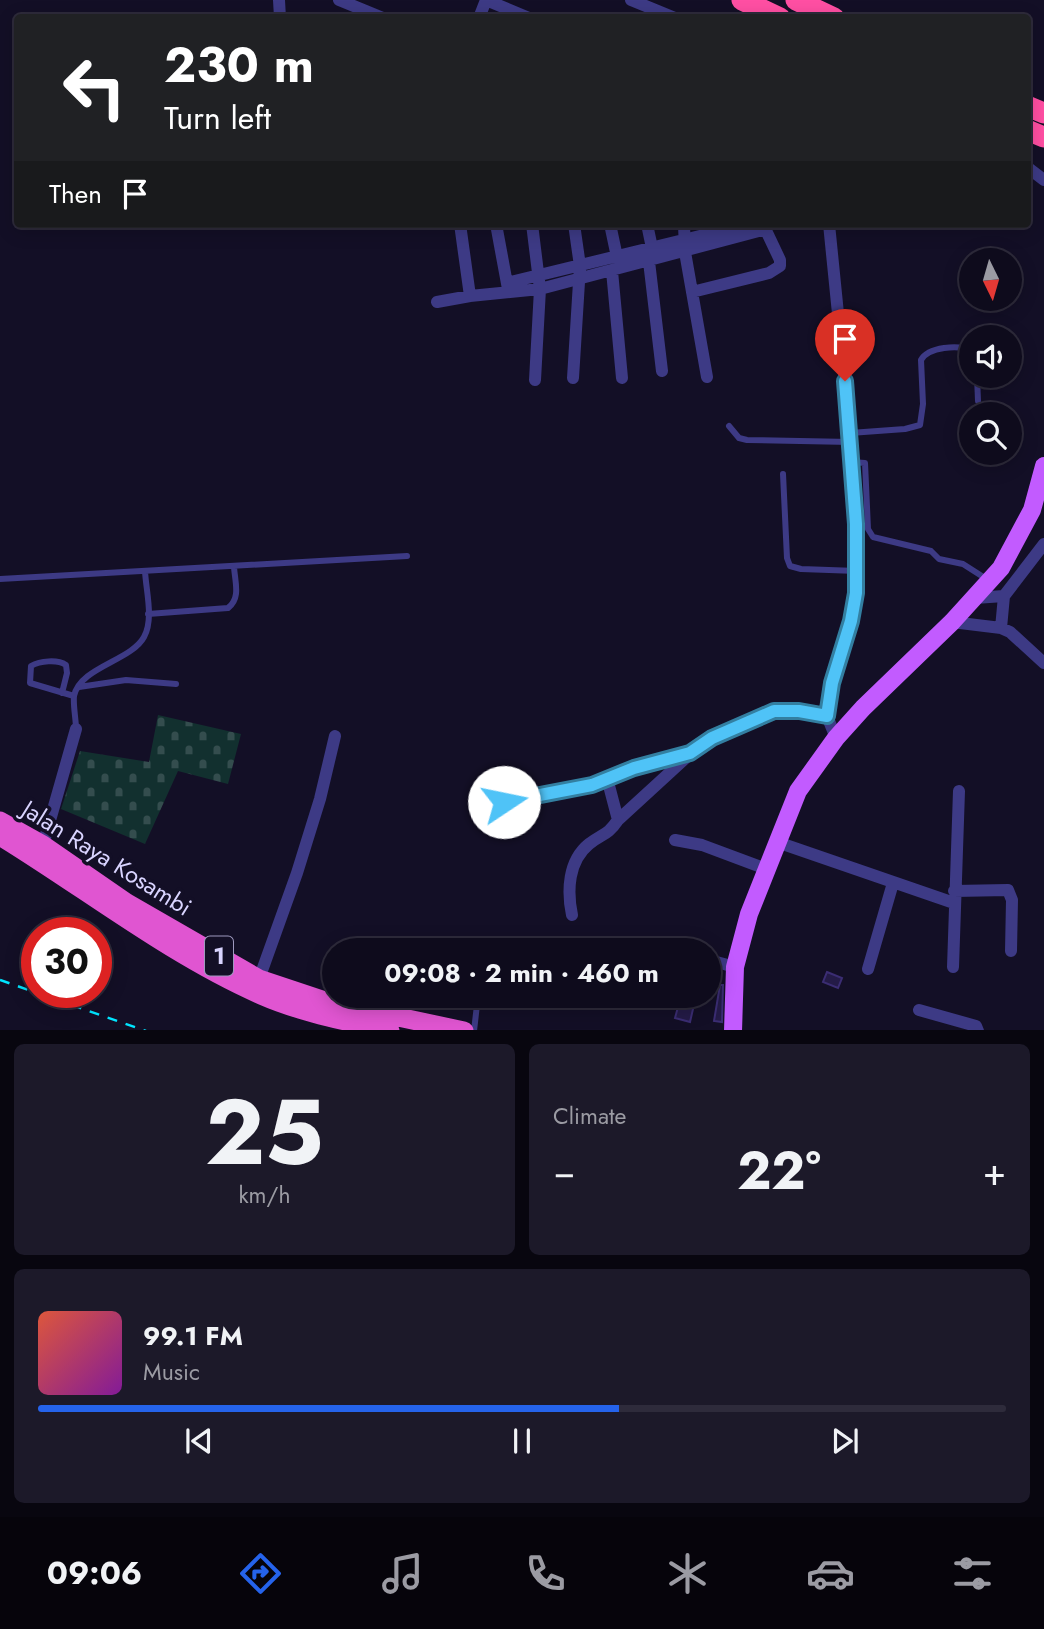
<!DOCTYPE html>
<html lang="en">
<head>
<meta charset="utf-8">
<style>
  body { margin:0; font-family:Jost,sans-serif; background:#1c1929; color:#f1f3f6; height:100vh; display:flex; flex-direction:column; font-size:26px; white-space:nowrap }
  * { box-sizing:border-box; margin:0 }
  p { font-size:23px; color:#9b9ba3 }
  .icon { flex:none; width:38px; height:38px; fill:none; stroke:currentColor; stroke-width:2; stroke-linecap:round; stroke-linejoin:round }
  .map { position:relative; height:1030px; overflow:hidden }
  .panel { display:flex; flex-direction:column; gap:14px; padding:14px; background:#08060f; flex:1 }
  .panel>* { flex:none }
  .top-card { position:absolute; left:14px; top:14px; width:1017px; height:214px; border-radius:7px; box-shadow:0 4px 18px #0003,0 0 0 2px #2e2b3b; background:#202124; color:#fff; overflow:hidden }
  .needle { width:46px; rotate:175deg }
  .tools { position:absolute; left:959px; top:248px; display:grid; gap:14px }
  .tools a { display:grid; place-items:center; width:63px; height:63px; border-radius:50%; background:#0e0b1c; box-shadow:0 4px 18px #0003,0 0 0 2px #2e2b3b; font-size:35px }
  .speed { position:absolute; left:21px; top:917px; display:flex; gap:14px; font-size:35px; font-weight:700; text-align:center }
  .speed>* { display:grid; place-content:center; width:91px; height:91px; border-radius:50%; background:#0e0b1c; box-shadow:0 4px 18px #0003,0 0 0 2px #2e2b3b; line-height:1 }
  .speed .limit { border:10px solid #d22; background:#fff; color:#111 }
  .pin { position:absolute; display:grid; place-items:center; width:60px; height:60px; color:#fff; margin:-72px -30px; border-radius:50% 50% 50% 0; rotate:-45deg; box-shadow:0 0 7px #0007 }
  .pin .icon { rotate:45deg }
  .me { position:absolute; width:77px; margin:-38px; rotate:79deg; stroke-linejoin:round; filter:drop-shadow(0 0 5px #0008) }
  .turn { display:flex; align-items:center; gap:24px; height:147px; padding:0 35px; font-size:32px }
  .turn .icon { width:91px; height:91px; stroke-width:2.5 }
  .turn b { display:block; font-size:49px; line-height:60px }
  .then { display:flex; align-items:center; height:66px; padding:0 35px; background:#0003; gap:14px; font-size:26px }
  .big { font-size:52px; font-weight:700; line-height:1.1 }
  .panel .widget { flex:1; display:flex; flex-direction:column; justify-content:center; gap:10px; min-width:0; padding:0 24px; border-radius:10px; background:#1c1929 }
  .panel .dial { align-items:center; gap:0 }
  .dial b { font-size:91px; line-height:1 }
  .song { display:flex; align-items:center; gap:21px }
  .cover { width:84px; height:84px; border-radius:10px; background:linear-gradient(135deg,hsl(10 70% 55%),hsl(290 70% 35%)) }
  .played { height:7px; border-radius:4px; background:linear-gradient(90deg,#2563eb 60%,#2e2b3b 60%) }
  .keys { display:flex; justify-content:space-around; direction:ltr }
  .heat { display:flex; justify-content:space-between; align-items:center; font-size:38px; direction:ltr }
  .panel .tiles { flex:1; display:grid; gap:14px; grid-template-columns:1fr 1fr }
  .widget:last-child { grid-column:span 2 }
  .trip { position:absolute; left:322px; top:938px; width:399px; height:70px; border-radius:35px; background:#0e0b1c; box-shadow:0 4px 18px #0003,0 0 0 2px #2e2b3b; font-weight:700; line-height:70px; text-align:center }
  .dock { display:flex; height:112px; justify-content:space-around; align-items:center; background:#06040b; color:#9b9ba3 }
  .dock .icon { width:49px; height:49px }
  .dock .selected { color:#2563eb }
  .dock b { font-size:32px; color:#f1f3f6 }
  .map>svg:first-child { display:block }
</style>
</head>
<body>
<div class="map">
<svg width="1044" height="1031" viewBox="0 0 1044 1031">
  <defs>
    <pattern id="cemetery-stones" width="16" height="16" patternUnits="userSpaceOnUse" patternTransform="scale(1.75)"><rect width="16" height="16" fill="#12302f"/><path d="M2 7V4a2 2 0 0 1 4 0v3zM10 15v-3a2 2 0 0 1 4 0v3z" fill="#344d4e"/></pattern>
  </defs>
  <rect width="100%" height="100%" fill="#130f26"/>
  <path fill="url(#cemetery-stones)" d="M158,715l83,19 -13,50 -50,-13 -33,73 -84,-35 19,-58 69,11z"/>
  <path fill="#241b47" stroke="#3b2d73" stroke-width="2" d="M827,972l15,6 -4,10 -15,-6z
    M720,985h3l-1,37 -8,-1z
    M681,996h15l-6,26 -15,-4z"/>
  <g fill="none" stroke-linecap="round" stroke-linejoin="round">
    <path stroke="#3d3a85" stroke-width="6" d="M977,376l1,25
      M729,426l10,12 8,2 104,2
      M850,433l55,-4 15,-4 3,-21 -2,-44c7,-13 38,-16 50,-9
      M852,462l13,1 3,66 5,8 58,14 8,8 24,5 25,16
      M783,474l4,84 3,8 11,3 56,2
      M0,579l407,-23
      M148,614l80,-6c13,-10 7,-26 6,-41
      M79,687l47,-7 50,4
      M62,693l5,-20 -1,-8c-9,-6 -26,-4 -35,1l-1,17 44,13
      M76,729c0,-10 -3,-23 -2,-33 6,-29 57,-35 70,-59 10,-18 2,-46 1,-66
      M486,950l1,-6
      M474,1031l4,-35"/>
    <path stroke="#3d3a85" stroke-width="12" d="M279,0l1,18
      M339,0l44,18
      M486,0l43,18
      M631,0l44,18
      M479,18l7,-18
      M1027,167l17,13
      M460,224l10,72
      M496,224l12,65
      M532,224l8,65 -5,91
      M610,224l7,33
      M647,224l5,24
      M684,224l1,28 22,125
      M829,224l21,209 7,138 -3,34 -26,97 -1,14 9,22
      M648,253l14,118
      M612,271l10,107
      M507,283l242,-59
      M692,292l77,-19 11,-7v-6l-17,-36
      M437,302l33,-6 70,-7 226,-60
      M573,378l7,-112 -6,-42
      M975,598l29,-2 40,-52
      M952,622l49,6 9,4 34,31
      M1001,628l3,-32
      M504,802l88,-17 41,-17 57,-15 22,-15 62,-27h25l28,5
      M618,820l72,-66
      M675,840l27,5 64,24
      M777,842l177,61
      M43,845l33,-116
      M954,891l54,-1 4,10 -1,51
      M572,915c-5,-24 -4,-54 17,-71 14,-11 18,-8 29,-24l-11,-42
      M709,960l26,7
      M953,967l6,-176
      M868,969l25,-86
      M259,979l38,-106 23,-74 15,-63
      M919,1010l57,16 2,5"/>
    <path stroke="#c25bff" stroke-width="18" d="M733,1031l2,-64 14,-53 49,-123 38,-53 27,-30 89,-86 49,-54 31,-58 12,-44"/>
    <path stroke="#e055d1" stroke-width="19" d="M0,821l43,24 84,58 132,76 69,23 136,29
      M0,836c85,52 170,119 261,159 41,18 85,26 129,36"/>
    <path stroke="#ff4fa3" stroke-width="21" d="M742,0l38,18
      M796,0l38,18
      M1027,106l17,7
      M1027,130l17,7"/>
    <path stroke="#00e5ff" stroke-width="2.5" stroke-dasharray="10 9" stroke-linecap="butt" d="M0,980l146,51"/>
  </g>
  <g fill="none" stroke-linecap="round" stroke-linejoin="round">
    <defs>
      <path id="route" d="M504,802l88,-17 42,-17 56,-15 22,-15 62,-27h25l28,5 5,-33 19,-62 5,-28v-69l-11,-143"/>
    </defs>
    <use href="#route" stroke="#337fa1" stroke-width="18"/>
    <use href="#route" stroke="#4fc3f7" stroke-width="12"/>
  </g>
  <g text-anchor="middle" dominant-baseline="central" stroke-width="7" stroke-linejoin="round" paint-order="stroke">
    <rect fill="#130f26" stroke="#9e99be" stroke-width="2" x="205" y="936.5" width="28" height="39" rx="5"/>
    <g font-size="23" font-weight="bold" fill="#d9d4ff">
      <text x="219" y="956">1</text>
    </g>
    <g font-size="24" fill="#d9d4ff" stroke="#130f26">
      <text transform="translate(107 858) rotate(32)">Jalan Raya Kosambi</text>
    </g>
  </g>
</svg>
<div class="tools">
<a><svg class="needle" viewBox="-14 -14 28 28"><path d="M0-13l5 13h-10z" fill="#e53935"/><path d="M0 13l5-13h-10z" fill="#9b9ba3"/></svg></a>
<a><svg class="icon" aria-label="sound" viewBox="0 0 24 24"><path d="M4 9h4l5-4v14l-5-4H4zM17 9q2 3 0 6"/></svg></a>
<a><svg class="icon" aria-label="search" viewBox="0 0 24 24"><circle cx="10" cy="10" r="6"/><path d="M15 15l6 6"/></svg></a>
</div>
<div class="speed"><div class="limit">30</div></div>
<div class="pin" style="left:845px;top:381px;background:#d93025"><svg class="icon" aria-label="arrive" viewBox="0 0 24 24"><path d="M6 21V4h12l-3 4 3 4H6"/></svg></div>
<svg class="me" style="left:504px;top:802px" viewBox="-20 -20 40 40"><circle r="19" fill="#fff"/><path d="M0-13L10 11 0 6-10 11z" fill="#4fc3f7"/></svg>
<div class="trip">09:08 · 2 min · 460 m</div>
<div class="top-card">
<div class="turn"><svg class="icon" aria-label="left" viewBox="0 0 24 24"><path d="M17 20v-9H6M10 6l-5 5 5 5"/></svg><div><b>230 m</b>Turn left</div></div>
<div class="then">Then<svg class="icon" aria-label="arrive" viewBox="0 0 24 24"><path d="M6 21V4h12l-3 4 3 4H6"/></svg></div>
</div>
</div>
<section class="panel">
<div class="tiles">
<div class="widget dial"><b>25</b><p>km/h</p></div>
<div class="widget"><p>Climate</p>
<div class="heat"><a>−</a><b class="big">22°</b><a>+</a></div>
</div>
<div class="widget">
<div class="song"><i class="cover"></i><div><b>99.1 FM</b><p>Music</p></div></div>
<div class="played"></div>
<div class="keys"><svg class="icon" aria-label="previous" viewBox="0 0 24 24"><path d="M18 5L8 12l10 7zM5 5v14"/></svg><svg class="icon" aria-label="pause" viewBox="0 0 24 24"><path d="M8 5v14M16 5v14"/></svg><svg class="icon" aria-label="next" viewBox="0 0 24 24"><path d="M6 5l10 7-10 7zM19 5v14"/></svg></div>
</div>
</div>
</section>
<nav class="dock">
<b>09:06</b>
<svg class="icon selected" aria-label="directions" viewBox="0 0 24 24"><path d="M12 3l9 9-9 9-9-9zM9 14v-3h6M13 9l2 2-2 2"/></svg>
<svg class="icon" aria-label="music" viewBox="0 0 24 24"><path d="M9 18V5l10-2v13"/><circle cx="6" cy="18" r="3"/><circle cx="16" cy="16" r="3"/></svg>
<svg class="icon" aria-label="phone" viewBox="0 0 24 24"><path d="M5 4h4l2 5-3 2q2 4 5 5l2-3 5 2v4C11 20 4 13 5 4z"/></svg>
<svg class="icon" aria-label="climate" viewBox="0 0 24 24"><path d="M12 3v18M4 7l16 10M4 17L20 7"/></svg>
<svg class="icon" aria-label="car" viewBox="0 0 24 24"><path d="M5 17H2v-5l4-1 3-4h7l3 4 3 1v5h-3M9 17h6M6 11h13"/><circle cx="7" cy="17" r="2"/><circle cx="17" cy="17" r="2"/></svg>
<svg class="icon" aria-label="filters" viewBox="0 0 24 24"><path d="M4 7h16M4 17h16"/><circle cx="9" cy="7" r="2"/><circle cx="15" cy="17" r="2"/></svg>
</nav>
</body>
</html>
